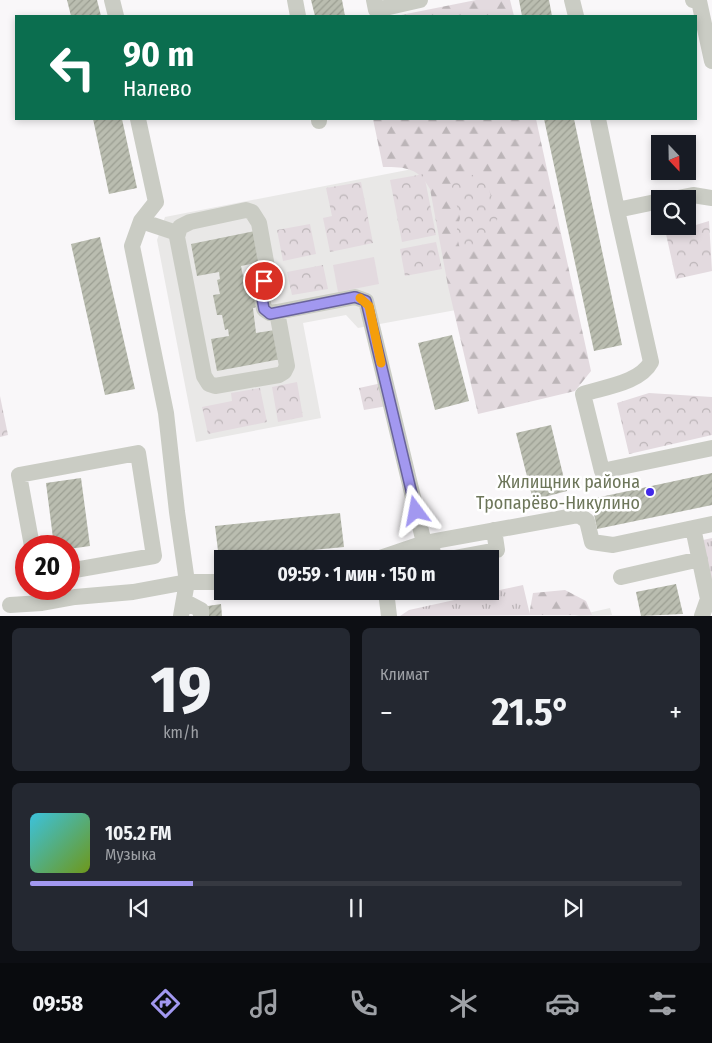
<!DOCTYPE html>
<html lang="ru">
<head>
<meta charset="utf-8">
<style>
  body { margin:0; font-family:"Fira Sans Condensed",sans-serif; background:#242831; color:#f1f3f6; height:100vh; display:flex; flex-direction:column; font-size:19px; white-space:nowrap }
  * { box-sizing:border-box; margin:0 }
  p { font-size:16px; color:#9ea1a6 }
  .icon { flex:none; width:28px; height:28px; fill:none; stroke:currentColor; stroke-width:2; stroke-linecap:round; stroke-linejoin:round }
  .map { position:relative; height:616px; overflow:hidden }
  .sheet { display:flex; flex-direction:column; gap:12px; padding:12px; background:#0d0f14; flex:1 }
  .sheet>* { flex:none }
  .hud { position:absolute; left:15px; top:15px; width:682px; height:105px; border-radius:0px; box-shadow:0 2px 8px #0003; background:#0b6e4f; color:#fff; overflow:hidden }
  .needle { width:32px; rotate:158deg }
  .tools { position:absolute; left:651px; top:135px; display:grid; gap:10px }
  .tools a { display:grid; place-items:center; width:45px; height:45px; border-radius:0px; background:#171b24; box-shadow:0 2px 8px #0003; font-size:25px }
  .speed { position:absolute; left:15px; top:535px; display:flex; gap:10px; font-size:25px; font-weight:700; text-align:center }
  .speed>* { display:grid; place-content:center; width:65px; height:65px; border-radius:50%; background:#171b24; box-shadow:0 2px 8px #0003; line-height:1 }
  .speed .limit { border:8px solid #d22; background:#fff; color:#111 }
  .pin { position:absolute; display:grid; place-items:center; width:42px; height:42px; color:#fff; margin:-21px; border:2px solid #fff; border-radius:50%; box-shadow:0 1px 5px #0007 }
  .me { position:absolute; width:55px; margin:-28px; rotate:347deg; stroke-linejoin:round; filter:drop-shadow(0 0 4px #0008) }
  .turn { display:flex; align-items:center; gap:18px; height:105px; padding:0 25px; font-size:22px }
  .turn .icon { width:65px; height:65px; stroke-width:2.5 }
  .turn b { display:block; font-size:35px; line-height:42px }
  .big { font-size:38px; font-weight:700; line-height:1.1 }
  .sheet .tile { flex:1; display:flex; flex-direction:column; justify-content:center; gap:8px; min-width:0; padding:0 18px; border-radius:8px; background:#242831 }
  .sheet .dial { align-items:center; gap:0 }
  .dial b { font-size:65px; line-height:1 }
  .song { display:flex; align-items:center; gap:15px }
  .cover { width:60px; height:60px; border-radius:8px; background:linear-gradient(135deg,hsl(190 70% 55%),hsl(80 70% 35%)) }
  .played { height:5px; border-radius:2px; background:linear-gradient(90deg,#a298f0 25%,#363941 25%) }
  .keys { display:flex; justify-content:space-around; direction:ltr }
  .heat { display:flex; justify-content:space-between; align-items:center; font-size:28px; direction:ltr }
  .sheet .tiles { flex:1; display:grid; gap:12px; grid-template-columns:1fr 1fr }
  .tile:last-child { grid-column:span 2 }
  .trip { position:absolute; left:214px; top:550px; width:285px; height:50px; border-radius:0px; background:#171b24; box-shadow:0 2px 8px #0003; font-weight:700; line-height:50px; text-align:center }
  .dock { display:flex; height:80px; justify-content:space-around; align-items:center; background:#090b0e; color:#9ea1a6 }
  .dock .icon { width:35px; height:35px }
  .dock .active { color:#a298f0 }
  .dock b { font-size:22px; color:#f1f3f6 }
  .map>svg:first-child { display:block }
</style>
</head>
<body>
<div class="map">
<svg width="712" height="616" viewBox="0 0 712 616">
  <defs>
    <pattern id="grass-tufts" width="24" height="20" patternUnits="userSpaceOnUse" patternTransform="scale(1.25)"><rect width="24" height="20" fill="#e3dadf"/><path d="M3 7l-1-3M5 7V3M7 7l1-3M15 17l-1-3M17 17v-4M19 17l1-3" fill="none" stroke="#bcb5b8"/></pattern>
    <pattern id="forest-firs" width="22" height="20" patternUnits="userSpaceOnUse" patternTransform="scale(1.25)"><rect width="22" height="20" fill="#e3dadf"/><path d="M5 1l3.5 6h-7zM16 11l3.5 6h-7z" fill="#bcb5b8"/></pattern>
    <pattern id="park-crowns" width="20" height="18" patternUnits="userSpaceOnUse" patternTransform="scale(1.25)"><rect width="20" height="18" fill="#e3dadf"/><path d="M2 6a3 3 0 1 1 6 0M12 15a3 3 0 1 1 6 0" fill="none" stroke="#bcb5b8"/></pattern>
    <pattern id="building-hatch" width="6" height="6" patternUnits="userSpaceOnUse" patternTransform="scale(1.25)"><rect width="6" height="6" fill="#babdb0"/><path d="M-1 1l2-2M0 6l6-6M5 7l2-2" fill="none" stroke="#9b9e92"/></pattern>
  </defs>
  <rect width="100%" height="100%" fill="#f9f7f9"/>
  <path fill="#e9e8e7" d="M428,166l28,144 -98,18 -12,-13 -43,8 18,95 -125,24 -39,-202 8,-23z
    M610,608l2,7 -37,1z"/>
  <path fill="url(#grass-tufts)" d="M712,538v46l-9,-44z
    M523,585l7,30 -130,1 9,-6z"/>
  <path fill="url(#forest-firs)" d="M476,0h34l4,16h-118z
    M373,119h163l55,252 -16,20 -97,23 -30,-128 -18,-97c-12,-21 -23,-22 -47,-22z
    M565,590l21,11 6,14h-63l4,-22z"/>
  <path fill="url(#park-crowns)" d="M483,171l15,47 -18,32 -19,3 -5,-20 4,-15 -9,-35z
    M424,174l12,61 -34,7 -12,-62z
    M361,182l12,61 -43,9 -7,-34 9,-2 -6,-28z
    M709,221l3,50 -36,8 -10,-45z
    M310,224l6,30 -33,7 -6,-31z
    M436,242l6,27 -37,7 -5,-27z
    M323,265l5,24 -36,6 -5,-23z
    M297,382l6,35 -25,5 -6,-35z
    M382,383l5,23 -23,4 -5,-22z
    M260,388l7,34 -59,12 -6,-27 30,-6 -1,-8z
    M649,393l63,4v38l-83,19 -12,-51z
    M0,396l8,39 -8,2z"/>
  <path fill="#e3dadf" d="M374,257l5,27 -41,8 -5,-27z"/>
  <path fill="url(#building-hatch)" d="M67,0h30l4,16h-30z
    M311,0h31l3,16h-30z
    M519,0h30l3,16h-30z
    M93,119h29l15,69 -28,6z
    M544,119h30l48,226 -28,6z
    M255,231l6,31 -20,4 2,10 3,-1 3,16 8,-1 3,16 -7,2 3,25 19,-3 6,29 -64,12 -6,-32 18,-3 -1,-7 -3,1 -3,-15h-5l-4,-20 7,-1 -3,-14 3,-1 -1,-7 -22,4 -6,-32z
    M100,237l35,152 -30,6 -34,-151z
    M452,335l17,66 -34,9 -17,-67z
    M551,425l16,66 -34,9 -17,-67z
    M712,473v32l-115,24 -6,-30z
    M81,478l9,68 -21,3v-3h-15l-8,-63z
    M340,513l4,34 -125,12 -4,-33z
    M676,584l7,30 -42,2 -5,-24z
    M221,604l1,12h-13l-1,-10z"/>
  <g fill="none" stroke-linecap="round" stroke-linejoin="round">
    <path stroke="#caccc4" stroke-width="16" d="M112,0l4,16
      M295,0l3,16
      M374,0l2,10 44,-10
      M572,0l4,16
      M693,0l6,1 13,60
      M319,119v2
      M598,119l19,91 43,-9
      M673,199l20,-4 19,3
      M617,210l34,152c-11,21 -47,25 -68,32l19,77 110,-23
      M141,221l36,12
      M277,312l-7,1 -6,-4 -4,-24 9,-7 -10,-55 -7,-11 -6,-2 -56,12 -10,5 -3,10 27,139 5,8 6,2 64,-11 5,-3 3,-6 -10,-54 78,-15 11,4 58,242
      M693,528l15,71 -6,17
      M431,542l3,17
      M32,546l-13,-71 119,-22 16,103 -85,15
      M377,559l47,-16 155,-28 8,6 5,21 21,3 99,-21
      M449,559l48,-9 -3,-20
      M621,577l79,-18
      M386,591l3,25
      M184,601l17,9v6
      M10,605l32,-2 33,-6 58,-5 54,-10 -10,-70 -11,-99 -34,-167 9,-25 15,-19 -18,-83
      M181,616l6,-34h35"/>
  </g>
  <g fill="none" stroke-linecap="round" stroke-linejoin="round">
    <defs>
      <path id="route" d="M264,281l-4,6 4,22 6,5 85,-17 11,4 50,210"/>
    </defs>
    <use href="#route" stroke="#69639c" stroke-width="12"/>
    <use href="#route" stroke="#a298f0" stroke-width="9"/>
    <path stroke="#f59e0b" stroke-width="9" d="M360,298l9,8 12,57"/>
  </g>
  <circle fill="#4128e8" stroke="#fff" stroke-width="2" cx="650" cy="492" r="5"/>
  <g text-anchor="middle" dominant-baseline="central" stroke-width="5" stroke-linejoin="round" paint-order="stroke">
    <g font-size="18" fill="#6d765a" stroke="#fff" text-anchor="end">
      <text x="640" y="482">Жилищник района<tspan x="640" dy="21">Тропарёво-Никулино</tspan></text>
    </g>
  </g>
</svg>
<div class="tools">
<a><svg class="needle" viewBox="-14 -14 28 28"><path d="M0-13l5 13h-10z" fill="#e53935"/><path d="M0 13l5-13h-10z" fill="#9ea1a6"/></svg></a>
<a><svg class="icon" aria-label="search" viewBox="0 0 24 24"><circle cx="10" cy="10" r="6"/><path d="M15 15l6 6"/></svg></a>
</div>
<div class="speed"><div class="limit">20</div></div>
<div class="pin" style="left:264px;top:281px;background:#d93025"><svg class="icon" aria-label="arrive" viewBox="0 0 24 24"><path d="M6 21V4h12l-3 4 3 4H6"/></svg></div>
<svg class="me" style="left:416px;top:511px" viewBox="-20 -20 40 40"><path d="M0-17L14 15 0 8-14 15z" fill="#a298f0" stroke="#fff" stroke-width="4"/></svg>
<div class="trip">09:59 · 1 мин · 150 m</div>
<div class="hud">
<div class="turn"><svg class="icon" aria-label="left" viewBox="0 0 24 24"><path d="M17 20v-9H6M10 6l-5 5 5 5"/></svg><div><b>90 m</b>Налево</div></div>
</div>
</div>
<section class="sheet">
<div class="tiles">
<div class="tile dial"><b>19</b><p>km/h</p></div>
<div class="tile"><p>Климат</p>
<div class="heat"><a>−</a><b class="big">21.5°</b><a>+</a></div>
</div>
<div class="tile">
<div class="song"><i class="cover"></i><div><b>105.2 FM</b><p>Музыка</p></div></div>
<div class="played"></div>
<div class="keys"><svg class="icon" aria-label="previous" viewBox="0 0 24 24"><path d="M18 5L8 12l10 7zM5 5v14"/></svg><svg class="icon" aria-label="pause" viewBox="0 0 24 24"><path d="M8 5v14M16 5v14"/></svg><svg class="icon" aria-label="next" viewBox="0 0 24 24"><path d="M6 5l10 7-10 7zM19 5v14"/></svg></div>
</div>
</div>
</section>
<nav class="dock">
<b>09:58</b>
<svg class="icon active" aria-label="directions" viewBox="0 0 24 24"><path d="M12 3l9 9-9 9-9-9zM9 14v-3h6M13 9l2 2-2 2"/></svg>
<svg class="icon" aria-label="music" viewBox="0 0 24 24"><path d="M9 18V5l10-2v13"/><circle cx="6" cy="18" r="3"/><circle cx="16" cy="16" r="3"/></svg>
<svg class="icon" aria-label="phone" viewBox="0 0 24 24"><path d="M5 4h4l2 5-3 2q2 4 5 5l2-3 5 2v4C11 20 4 13 5 4z"/></svg>
<svg class="icon" aria-label="climate" viewBox="0 0 24 24"><path d="M12 3v18M4 7l16 10M4 17L20 7"/></svg>
<svg class="icon" aria-label="car" viewBox="0 0 24 24"><path d="M5 17H2v-5l4-1 3-4h7l3 4 3 1v5h-3M9 17h6M6 11h13"/><circle cx="7" cy="17" r="2"/><circle cx="17" cy="17" r="2"/></svg>
<svg class="icon" aria-label="filters" viewBox="0 0 24 24"><path d="M4 7h16M4 17h16"/><circle cx="9" cy="7" r="2"/><circle cx="15" cy="17" r="2"/></svg>
</nav>
</body>
</html>
